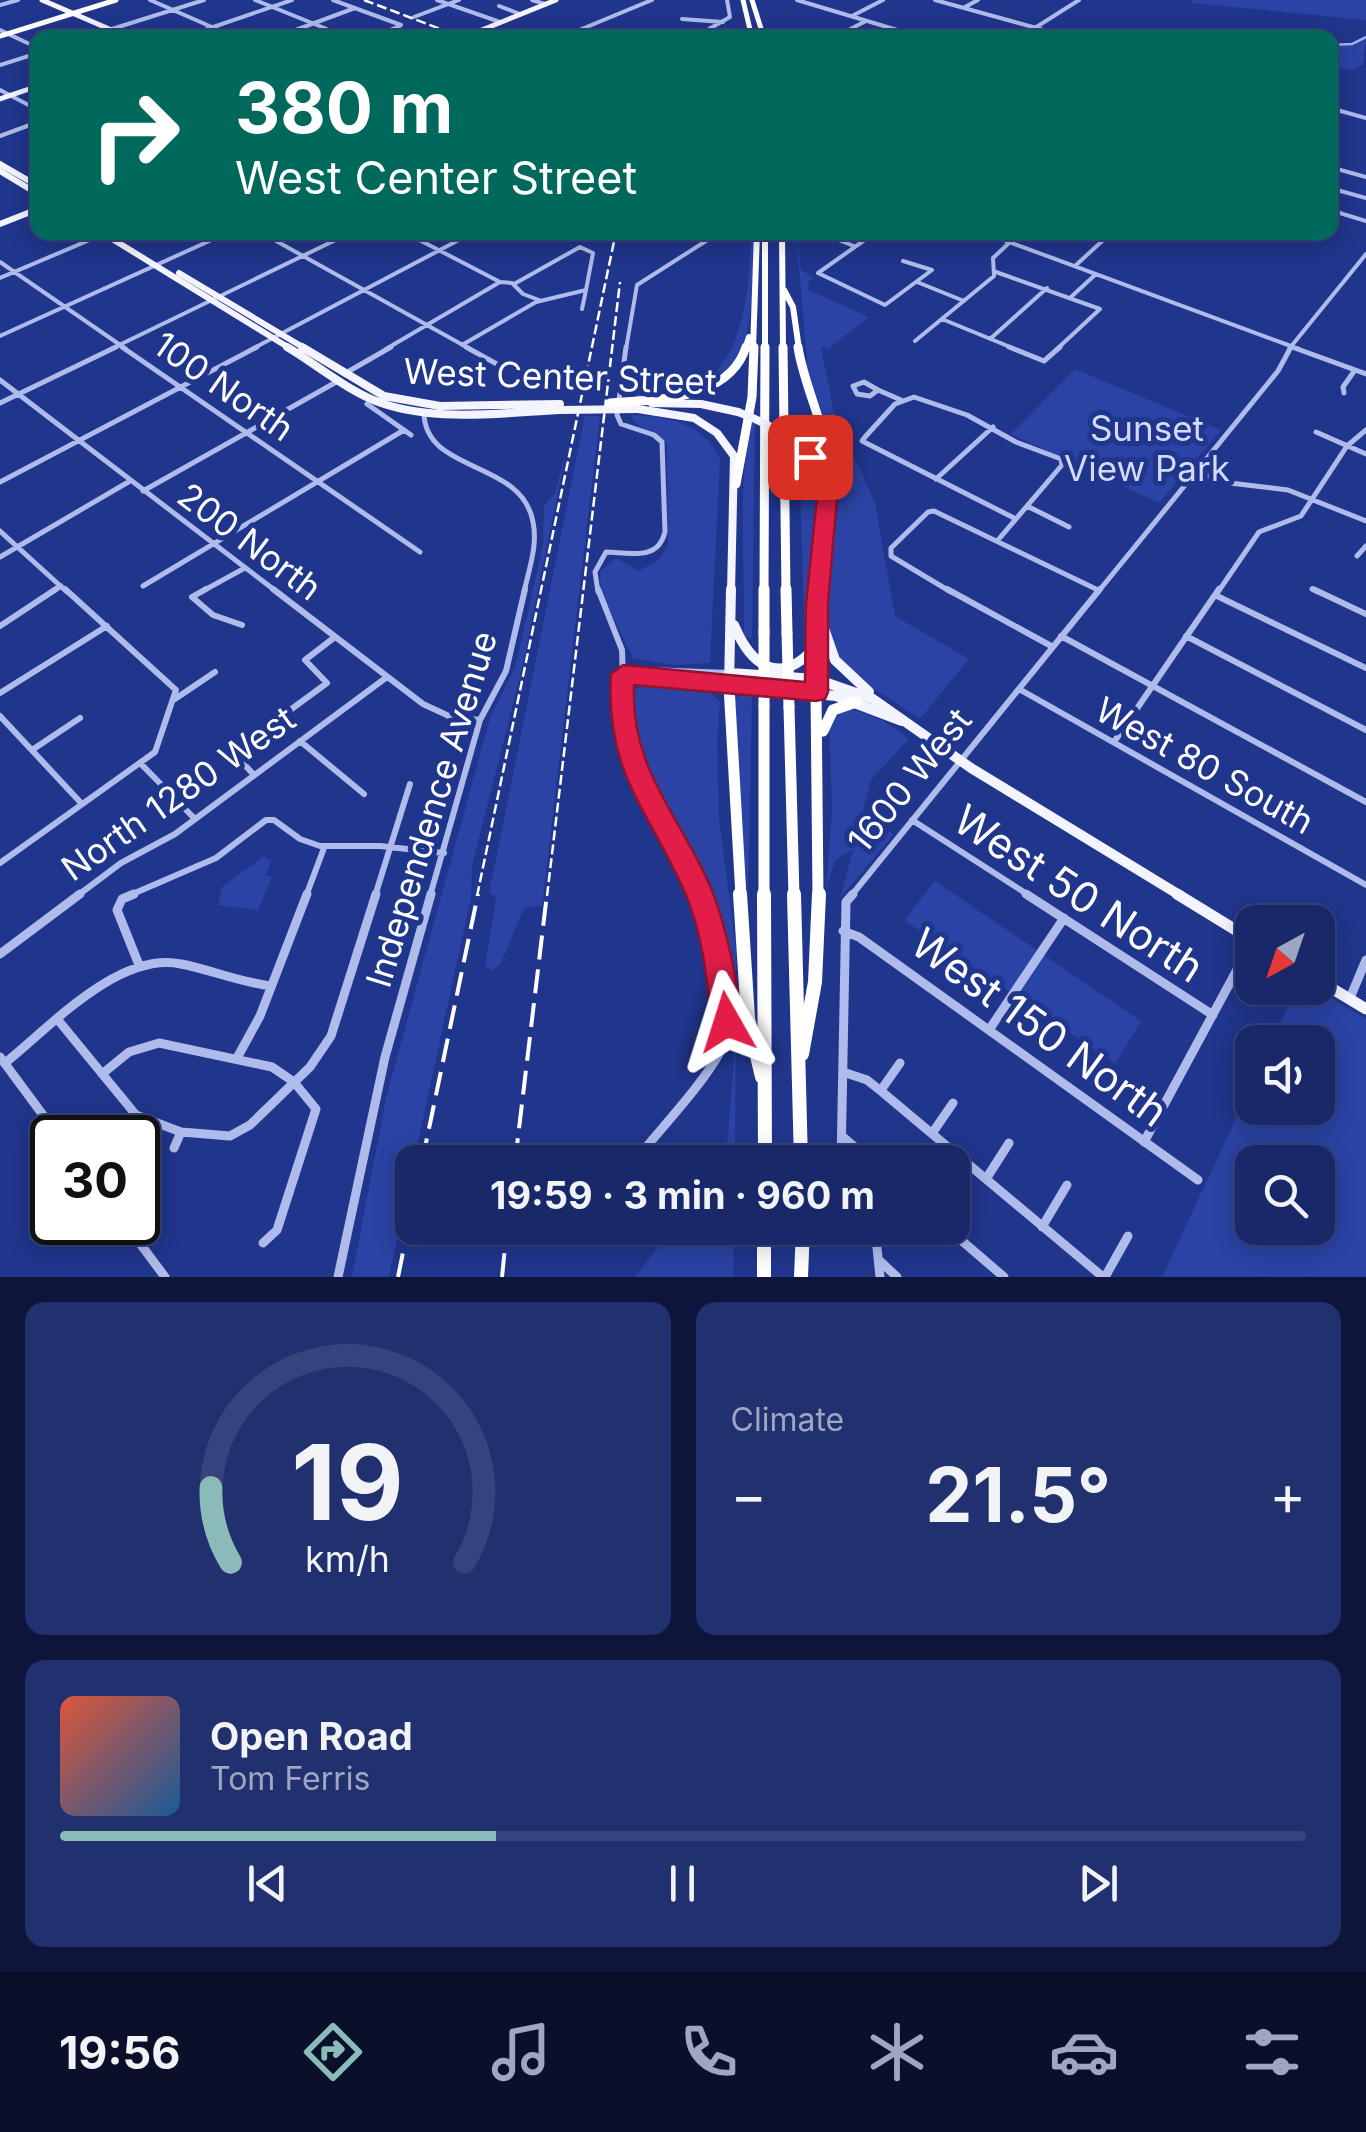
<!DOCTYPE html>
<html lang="en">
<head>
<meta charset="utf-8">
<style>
  body { margin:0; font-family:Inter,sans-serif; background:#21306f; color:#f1f3f6; height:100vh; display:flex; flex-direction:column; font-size:38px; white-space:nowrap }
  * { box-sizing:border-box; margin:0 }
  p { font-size:32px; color:#9fa6c0 }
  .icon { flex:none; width:55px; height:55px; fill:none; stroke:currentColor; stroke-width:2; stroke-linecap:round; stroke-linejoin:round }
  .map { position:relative; height:1277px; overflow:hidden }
  .panel { display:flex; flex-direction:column; gap:25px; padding:25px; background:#0d163a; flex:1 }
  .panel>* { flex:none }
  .guide { position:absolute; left:30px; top:30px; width:1308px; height:210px; border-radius:20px; box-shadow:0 5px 25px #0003,0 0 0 2px #36447d; background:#00695c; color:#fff; overflow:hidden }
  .needle { width:65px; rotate:220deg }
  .buttons { position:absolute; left:1235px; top:905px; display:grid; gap:20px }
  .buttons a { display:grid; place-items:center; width:100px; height:100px; border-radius:20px; background:#182869; box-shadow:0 5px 25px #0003,0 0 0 2px #36447d; font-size:50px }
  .speed { position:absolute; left:30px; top:1115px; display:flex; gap:20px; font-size:50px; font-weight:700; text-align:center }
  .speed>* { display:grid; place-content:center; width:130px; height:130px; border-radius:50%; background:#182869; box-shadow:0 5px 25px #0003,0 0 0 2px #36447d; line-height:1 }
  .speed .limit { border:5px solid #111; border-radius:15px; background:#fff; color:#111 }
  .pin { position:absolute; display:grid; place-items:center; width:85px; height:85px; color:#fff; margin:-42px; border-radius:20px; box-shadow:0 5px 15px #0006 }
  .me { position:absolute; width:110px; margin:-55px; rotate:354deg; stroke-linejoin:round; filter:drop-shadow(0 0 8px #0008) }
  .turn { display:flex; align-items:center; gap:35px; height:210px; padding:0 40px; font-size:45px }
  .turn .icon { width:130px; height:130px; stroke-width:2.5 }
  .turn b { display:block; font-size:70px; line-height:85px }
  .big { font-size:75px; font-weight:700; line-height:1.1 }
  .panel .widget { flex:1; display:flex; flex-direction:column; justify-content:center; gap:15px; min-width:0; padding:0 35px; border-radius:20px; background:#21306f }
  .panel .dial { align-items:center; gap:0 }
  .dial svg { height:260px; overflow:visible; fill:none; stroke:#36447d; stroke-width:7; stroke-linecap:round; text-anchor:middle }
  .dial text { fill:#f1f3f6; stroke:none }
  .song { display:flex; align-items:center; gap:30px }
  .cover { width:120px; height:120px; border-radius:15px; background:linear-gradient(135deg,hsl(10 70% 55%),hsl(210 70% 35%)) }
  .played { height:10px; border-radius:5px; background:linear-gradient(90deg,#8bbbb9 35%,#36447d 35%) }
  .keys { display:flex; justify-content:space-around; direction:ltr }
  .heat { display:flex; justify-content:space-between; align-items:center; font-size:55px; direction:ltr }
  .panel .tiles { flex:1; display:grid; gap:25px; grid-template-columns:1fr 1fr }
  .widget:last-child { grid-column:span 2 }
  .trip { position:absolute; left:395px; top:1145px; width:575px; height:100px; border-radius:20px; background:#182869; box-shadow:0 5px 25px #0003,0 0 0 2px #36447d; font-weight:700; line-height:100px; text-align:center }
  .menu { display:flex; height:160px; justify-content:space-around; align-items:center; background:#0a102a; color:#9fa6c0 }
  .menu .icon { width:70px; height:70px }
  .menu .on { color:#8bbbb9 }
  .menu b { font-size:45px; color:#f1f3f6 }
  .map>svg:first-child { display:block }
</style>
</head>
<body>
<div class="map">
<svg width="1366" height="1277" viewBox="0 0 1366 1277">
  <rect width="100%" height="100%" fill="#20358c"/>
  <path fill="#2a43a4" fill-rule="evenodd" d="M1191,0h175v20l-175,-17z
    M1366,36l-3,28 -9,7 -24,-6v-21l20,-1z
    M751,233h4c-7,114 6,151 -124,166l1,-6c20,0 43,2 62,-6 53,-24 55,-106 57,-154z
    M796,233l5,37 14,8 -7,4 1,8 60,27 -41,32 -7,-2 13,65 41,91 20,113 74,43 -49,60 -49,-32 -33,-30 -13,-34 17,-153 -34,-98z
    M1075,369l146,61 -62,73 -148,-69z
    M631,415c35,1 73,8 89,43l-10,205 -35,2 -42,-7 -32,-65 -1,-21 16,-14 23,13 20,-12 9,-14 -1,-101c-9,-15 -30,-12 -36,-29z
    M585,416h15l-58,490 -18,2 -23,55 -9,8 -7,-6 11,-67 -7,-5z
    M751,420l4,1 -3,217 -8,-1c1,-72 -7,-146 7,-217z
    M568,443l-46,225 -50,198 -1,31 -82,380h-37l34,-179 104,-380 25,-51 28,-122 1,-39 11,-13z
    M799,457l8,2 6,9 10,30 -13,143h-5z
    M649,683l58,6 13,13 -3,41 2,76 17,130 -1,213h-9c4,-71 19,-151 -5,-221 -26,-78 -91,-149 -95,-233l8,-7 -1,-10z
    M742,692h10l-4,206 -12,-122 -1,-76z
    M849,708l35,13 25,18 -38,41 -8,32 31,22 -53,63 12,-48 -18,12 -9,28 6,-78 -3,-90 3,-6z
    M264,856l7,5 -5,15 6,1 -14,33 -40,-5 4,-18z
    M935,881l206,140 -26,43 -211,-144z
    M1297,988h17l52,31v258h-204l90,-193v24h66v-66h-47zM1318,1162v66h-66v-66z
    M673,1228h61l-1,49h-98z"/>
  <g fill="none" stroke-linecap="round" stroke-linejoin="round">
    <path stroke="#a1b2ed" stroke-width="2.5" d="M1207,36l32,2
      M1330,45l22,-1 14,-7"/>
    <path stroke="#aebbeb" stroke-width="4" d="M150,0l87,38
      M255,0l94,38
      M333,0l68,25
      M437,0l63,22
      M532,0l13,4
      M797,0l127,38
      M935,0l138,38
      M0,5l18,-5
      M499,6l21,8
      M965,7l13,-7
      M852,16l31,-16
      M414,17l45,-17
      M682,19l41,3
      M112,29l92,-29
      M0,30l38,18
      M477,31l17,7
      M708,32h21
      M86,38l22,-7
      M181,38l111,-38
      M274,38l81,-30
      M369,38l31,-12
      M560,38l92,-38
      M711,38l-2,-9 21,-12 -3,-17
      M833,38l33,-17
      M1019,38l60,-38
      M1131,38l7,-5
      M0,65l38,-12
      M0,90l38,20
      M1330,108l36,10
      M0,136l38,-14
      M1330,167l36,10
      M1330,188l36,10
      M1330,210l36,11
      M260,232l210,117
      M404,232l96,50 12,1 11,11 16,6
      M549,232l10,5
      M982,232l317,117
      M836,239l18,7
      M0,262l126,87
      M1075,266l37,-34
      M996,272l104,37 -43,40
      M818,273l67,32 47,-35 -29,-9
      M818,273l58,-41
      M0,278l106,-45
      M917,282l47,19
      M1071,297l25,-23
      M582,309l4,-19
      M942,319l73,30
      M0,336l229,-104
      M990,339l57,-51
      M915,341l79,-65 -1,-18 16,-15
      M462,345l74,-43 50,-12 7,-37 -13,-6 -66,37
      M111,349l241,-117
      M252,349l222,-117
      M386,349l114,-67
      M626,349l11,-64 83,-53
      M1289,349l77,-95"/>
    <path stroke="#aebbeb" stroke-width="5" d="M122,347l298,205
      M466,347l38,21
      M1009,347l35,14 16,-14
      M1292,347l74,27
      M344,374l47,-27
      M0,380l277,212
      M864,382l14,8 -8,6 -13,-2 -4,-8z
      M878,390l23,10
      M1344,393l-1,-6 12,-17
      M0,403l116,-56
      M367,404l44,31
      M424,412c0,62 98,47 109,110 5,23 -4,47 -9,70
      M1316,432l50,22
      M1195,471l35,12 58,7 78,31
      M936,479l57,-52
      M0,482l257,-135
      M143,491l195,-110
      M1027,506l42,21
      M0,531l67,61
      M998,540l64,-75 -1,-6 -45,-17 -49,-27 -53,-18 -19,7 -30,33 -3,4 154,78
      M1357,556l9,-10
      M0,557l130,-76
      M143,586l261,-156
      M1312,589l6,3
      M52,592l9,-6
      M201,592l42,-23
      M598,592l-3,-20 11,-20c25,1 52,9 59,-20l-3,-90 -8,-7 -33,-11 -4,-9 9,-68
      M951,592l-60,-36v-8l37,-36 6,-1 164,79
      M1098,592l180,-221 13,-24
      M1218,592l41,-60 42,-16 46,-70 19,-16"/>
    <path stroke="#aebbeb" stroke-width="6" d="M206,589l-14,8 21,18 29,10
      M273,589l150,115 28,13 29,3
      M598,589l24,61 3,87 8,32 67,127
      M947,589l106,58
      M1313,589l53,25
      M1215,595l151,73
      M0,626l56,-37
      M1061,636l305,166
      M1186,636l180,94
      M623,669l106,4
      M623,675l106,11
      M1019,689l347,196
      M0,693l107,-67
      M175,699l40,-27
      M0,716l82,88
      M300,741l64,53
      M1114,742l105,-153
      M32,750l48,-32
      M141,764l54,55
      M254,775l-21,-23 94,-69 -22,-23 30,-23
      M912,820l118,76
      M0,863l155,-111 21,-62 -111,-101
      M77,896l44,-33 54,-29 212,-157
      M128,896l88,-38 50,-38h8l26,19 20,7h60l64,7
      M306,896l18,-48
      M375,896l35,-112
      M430,896l50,-176 26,-49 19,-82
      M851,896l249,-307"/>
    <path stroke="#aebbeb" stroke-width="9" d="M134,894l-12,5 -5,11 22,55
      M1026,894l187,121
      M843,931l16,6 339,243
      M0,954l80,-60
      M1350,998l16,-38
      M58,1020l78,95 45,17 49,4 20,-11 60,-58 21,-31 45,-142
      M989,1030l75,-112
      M0,1057l60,81
      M237,1058l23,-42 47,-122
      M5,1063c45,-36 114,-112 176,-99 31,6 58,18 90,22
      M843,1072l24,8 14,11 222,186
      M102,1074l27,-22 30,-9 113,24 22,15 22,27 -39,121 -14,13
      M881,1090l19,-27
      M933,1132l20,-29
      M843,1137l29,25
      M1144,1142l108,-200
      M174,1148l7,-16
      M634,1162c25,-32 67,-75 86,-110 20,-37 -5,-122 -21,-158
      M841,1162l5,-260 7,-8
      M986,1179l23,-36
      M124,1222l41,55
      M1042,1227l25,-42
      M875,1228l5,49
      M947,1228l57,49
      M880,1261l17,16
      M338,1277l47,-220 46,-163
      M1105,1277l23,-41"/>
    <path stroke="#f3f4fe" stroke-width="5" d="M42,0l88,38
      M462,38l94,-38
      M0,99l38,-13"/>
    <path stroke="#f3f4fe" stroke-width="6" d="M0,164l38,22
      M0,171l38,23
      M0,224l38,-15
      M101,232l190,117
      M179,273l127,76"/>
    <path stroke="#f3f4fe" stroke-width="8" d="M287,347c29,17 62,45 94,56 56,19 121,10 179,7
      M302,347l82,49 56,10 120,-2
      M652,403l49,1 37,8
      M638,409l56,9 23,15 17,23 -3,136
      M818,592l9,-97"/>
    <path stroke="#f3f4fe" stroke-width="10" d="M731,589l-2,97 107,10 66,25
      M821,620l14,40 34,32
      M734,625c16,39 45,63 80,23
      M730,673l86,6 57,20 98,69 210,128
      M816,684l2,-95"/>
    <path stroke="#f3f4fe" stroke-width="11" d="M1177,894l75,46
      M1318,980l48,29"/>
    <path stroke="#fff" stroke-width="5" d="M743,0l9,38
      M752,0l12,38
      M0,36l116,-36"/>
    <path stroke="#fff" stroke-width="6" d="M782,232l1,117
      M784,290l9,17 6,42
      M745,349l4,-12
      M753,349l4,-117
      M765,349v-117"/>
    <path stroke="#fff" stroke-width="9" d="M783,347l3,245
      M798,347c7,49 45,111 29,156
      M638,401c40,-2 94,-10 108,-54
      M736,484l16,-87 2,-50
      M764,592l1,-245"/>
    <path stroke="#fff" stroke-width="11" d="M786,589l1,44
      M764,632v-43
      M729,686l12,210
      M816,692l2,204
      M764,705v191
      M789,707l5,189
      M823,731l10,-21 23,-8"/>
    <path stroke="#fff" stroke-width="14" d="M740,894l8,124 14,59
      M764,894l1,268
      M794,894l7,268
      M802,1054l13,-72 4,-88
      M764,1228v49
      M801,1277l2,-49"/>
    <path stroke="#fff" stroke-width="2.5" stroke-dasharray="10 4" stroke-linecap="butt" d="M364,0l100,38
      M477,896l139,-664
      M547,896l73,-614"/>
    <path stroke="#fff" stroke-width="4" stroke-dasharray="24 10" stroke-linecap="butt" d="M422,1162l56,-268
      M515,1162l32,-268
      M398,1277l14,-69
      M502,1277l5,-49"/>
    <path stroke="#f3f4fe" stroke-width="8" d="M560,410l78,-1
      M738,412c40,15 72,34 87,75"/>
    <path stroke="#fff" stroke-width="9" d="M610,403l28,-2"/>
    <path stroke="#fff" stroke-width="11" d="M764,632v73
      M787,633l2,74"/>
  </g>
  <path fill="#e11d48" stroke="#92132f" stroke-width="2.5" d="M810,450l7,2 15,27 5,18 -9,107v88l-3,7 -9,2 -182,-16c-4,87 49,133 79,208 16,43 23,84 29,129l-4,11 -11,4 -10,-4 -5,-11c-5,-43 -9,-86 -26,-127 -36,-84 -81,-120 -75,-221l12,-9 182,17 1,-78 11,-107 -4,-18 -13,-22z"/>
  <g text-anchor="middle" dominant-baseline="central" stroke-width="10" stroke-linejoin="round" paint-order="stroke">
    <g font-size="35" fill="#fff" stroke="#20358c">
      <text transform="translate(560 376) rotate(2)">West Center Street</text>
      <text transform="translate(224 386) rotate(35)">100 North</text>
      <text transform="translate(250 541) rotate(37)">200 North</text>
      <text transform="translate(1205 765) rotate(29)">West 80 South</text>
      <text transform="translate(909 780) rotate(-51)">1600 West</text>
      <text transform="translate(178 793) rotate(-35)">North 1280 West</text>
      <text transform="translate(431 809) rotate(-73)">Independence Avenue</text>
    </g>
    <g font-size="35" fill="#d3dbf8" stroke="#20358c">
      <text x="1147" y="428">Sunset<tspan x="1147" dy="40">View Park</tspan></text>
    </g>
    <g font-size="42" fill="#fff" stroke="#20358c">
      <text transform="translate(1079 893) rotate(33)">West 50 North</text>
      <text transform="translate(1040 1027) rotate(36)">West 150 North</text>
    </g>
  </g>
</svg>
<div class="buttons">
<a><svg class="needle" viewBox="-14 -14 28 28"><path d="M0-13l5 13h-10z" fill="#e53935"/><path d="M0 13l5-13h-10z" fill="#9fa6c0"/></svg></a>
<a><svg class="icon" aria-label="sound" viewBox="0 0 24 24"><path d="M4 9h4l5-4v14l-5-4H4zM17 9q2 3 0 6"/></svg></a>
<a><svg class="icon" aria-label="search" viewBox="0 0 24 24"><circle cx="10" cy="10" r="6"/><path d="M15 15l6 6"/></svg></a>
</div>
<div class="speed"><div class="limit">30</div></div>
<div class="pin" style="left:810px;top:457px;background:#d93025"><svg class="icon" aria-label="arrive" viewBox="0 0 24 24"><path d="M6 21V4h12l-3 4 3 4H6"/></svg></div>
<svg class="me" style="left:727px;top:1022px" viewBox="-20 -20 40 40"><path d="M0-17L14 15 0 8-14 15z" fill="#e11d48" stroke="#fff" stroke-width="4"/></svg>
<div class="trip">19:59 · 3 min · 960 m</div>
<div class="guide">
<div class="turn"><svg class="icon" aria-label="right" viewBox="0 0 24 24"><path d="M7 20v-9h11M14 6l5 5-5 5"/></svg><div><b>380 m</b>West Center Street</div></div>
</div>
</div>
<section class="panel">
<div class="tiles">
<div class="widget dial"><svg viewBox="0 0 100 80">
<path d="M14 69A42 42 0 1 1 86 69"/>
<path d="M14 69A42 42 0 0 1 8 46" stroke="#8bbbb9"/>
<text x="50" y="56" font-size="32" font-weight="700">19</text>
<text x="50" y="72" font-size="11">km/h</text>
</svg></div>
<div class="widget"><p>Climate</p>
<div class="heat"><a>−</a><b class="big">21.5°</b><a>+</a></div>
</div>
<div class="widget">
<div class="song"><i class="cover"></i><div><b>Open Road</b><p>Tom Ferris</p></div></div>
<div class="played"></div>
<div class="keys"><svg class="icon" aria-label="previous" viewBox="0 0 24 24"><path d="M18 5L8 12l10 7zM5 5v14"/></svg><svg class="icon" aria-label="pause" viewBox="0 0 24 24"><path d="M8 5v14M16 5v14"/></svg><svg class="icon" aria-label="next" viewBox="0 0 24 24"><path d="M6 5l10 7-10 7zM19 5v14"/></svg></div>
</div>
</div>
</section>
<nav class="menu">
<b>19:56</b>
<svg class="icon on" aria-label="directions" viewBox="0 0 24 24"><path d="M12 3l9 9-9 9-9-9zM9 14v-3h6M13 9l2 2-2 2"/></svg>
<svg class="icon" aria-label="music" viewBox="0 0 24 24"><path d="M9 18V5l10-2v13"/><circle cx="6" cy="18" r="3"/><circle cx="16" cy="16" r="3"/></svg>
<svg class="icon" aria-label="phone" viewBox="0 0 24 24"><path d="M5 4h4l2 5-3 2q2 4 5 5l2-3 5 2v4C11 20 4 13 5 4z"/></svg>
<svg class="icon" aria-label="climate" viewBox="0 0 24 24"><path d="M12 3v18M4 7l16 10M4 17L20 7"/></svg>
<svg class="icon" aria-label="car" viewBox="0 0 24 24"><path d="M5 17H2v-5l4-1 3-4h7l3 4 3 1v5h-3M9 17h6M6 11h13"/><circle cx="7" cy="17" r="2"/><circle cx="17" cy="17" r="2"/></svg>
<svg class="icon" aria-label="filters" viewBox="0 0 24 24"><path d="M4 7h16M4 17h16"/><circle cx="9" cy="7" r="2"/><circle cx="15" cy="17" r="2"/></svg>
</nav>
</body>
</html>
